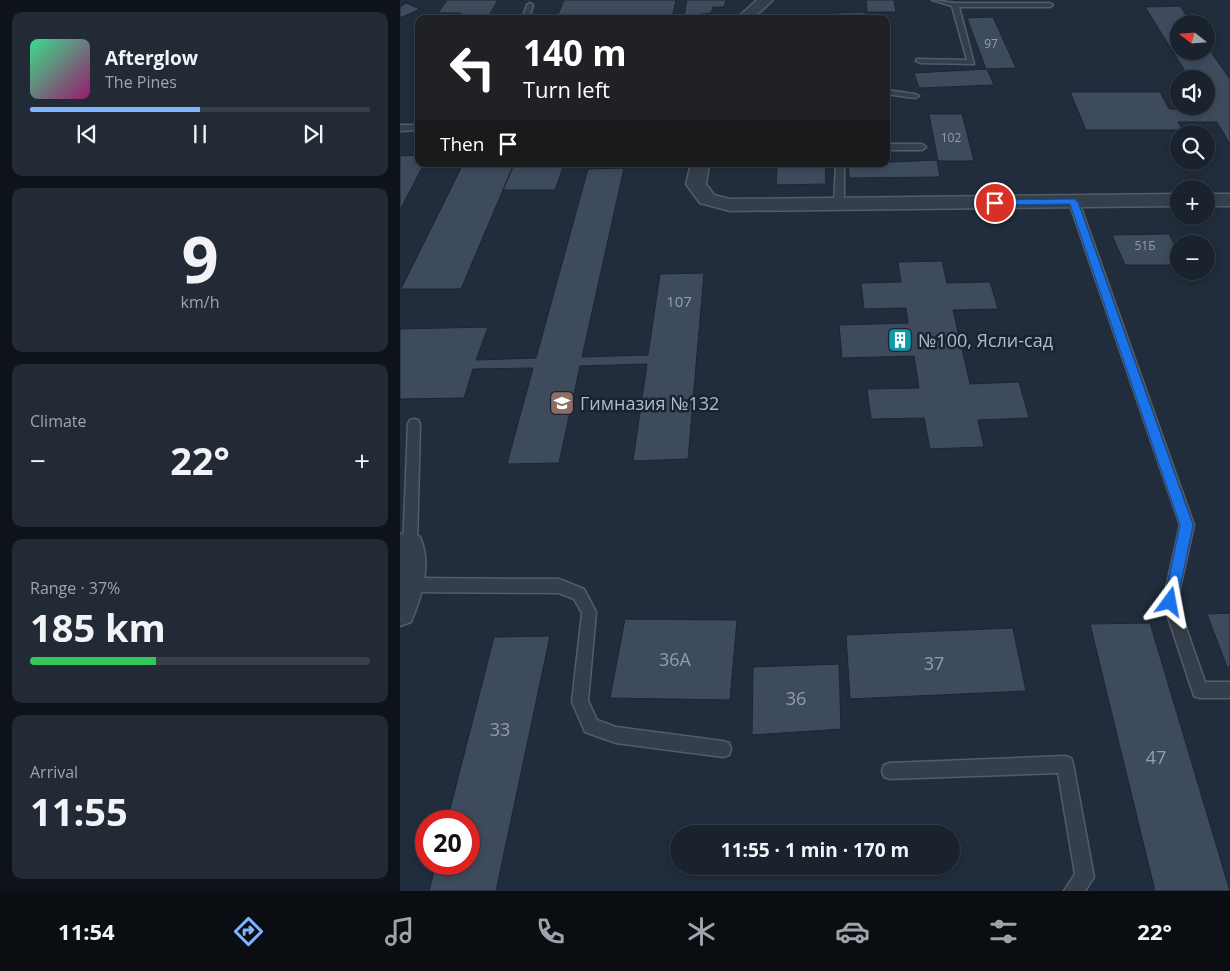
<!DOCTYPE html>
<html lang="en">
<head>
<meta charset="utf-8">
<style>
  body { margin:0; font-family:"Open Sans",sans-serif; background:#222a35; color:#f1f3f6; height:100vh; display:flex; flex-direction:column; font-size:19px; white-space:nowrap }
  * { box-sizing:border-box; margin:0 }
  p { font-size:16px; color:#9fa4aa }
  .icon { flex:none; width:28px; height:28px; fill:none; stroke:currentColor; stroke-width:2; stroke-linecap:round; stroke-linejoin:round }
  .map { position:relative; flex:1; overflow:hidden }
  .sheet { display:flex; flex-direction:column; gap:12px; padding:12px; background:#0e1319; width:400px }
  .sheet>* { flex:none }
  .hud { position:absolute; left:15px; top:15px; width:475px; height:152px; border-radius:10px; box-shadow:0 2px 8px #0003,0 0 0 1px #373f49; background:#202124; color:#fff; overflow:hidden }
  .needle { width:32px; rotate:287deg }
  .tools { position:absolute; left:770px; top:15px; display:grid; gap:10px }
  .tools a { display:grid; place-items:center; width:45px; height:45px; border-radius:50%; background:#19222d; box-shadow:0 2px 8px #0003,0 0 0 1px #373f49; font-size:25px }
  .speed { position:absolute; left:15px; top:810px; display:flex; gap:10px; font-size:25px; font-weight:700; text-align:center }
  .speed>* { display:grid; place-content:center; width:65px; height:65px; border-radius:50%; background:#19222d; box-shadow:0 2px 8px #0003,0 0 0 1px #373f49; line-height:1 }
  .speed .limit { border:8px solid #d22; background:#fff; color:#111 }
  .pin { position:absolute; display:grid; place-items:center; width:42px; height:42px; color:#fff; margin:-21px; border:2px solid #fff; border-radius:50%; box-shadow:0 1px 5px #0007 }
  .me { position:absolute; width:55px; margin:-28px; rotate:13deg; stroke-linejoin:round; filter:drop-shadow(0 0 4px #0008) }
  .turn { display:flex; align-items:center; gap:18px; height:105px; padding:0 25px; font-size:22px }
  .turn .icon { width:65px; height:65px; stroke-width:2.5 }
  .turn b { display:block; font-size:35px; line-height:42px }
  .then { display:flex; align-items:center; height:48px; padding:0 25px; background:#0003; gap:10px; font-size:19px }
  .big { font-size:38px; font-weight:700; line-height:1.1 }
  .sheet .card { flex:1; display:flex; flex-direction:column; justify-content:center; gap:8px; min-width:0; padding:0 18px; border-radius:10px; background:#222a35 }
  .sheet .dial { align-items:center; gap:0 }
  .dial b { font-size:65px; line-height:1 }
  .song { display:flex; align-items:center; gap:15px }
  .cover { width:60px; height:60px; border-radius:8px; background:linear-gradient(135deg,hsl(150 70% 55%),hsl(320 70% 35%)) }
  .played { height:5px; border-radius:2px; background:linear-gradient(90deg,#7fb3fe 50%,#373f49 50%) }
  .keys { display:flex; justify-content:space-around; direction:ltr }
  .heat { display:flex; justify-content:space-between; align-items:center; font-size:28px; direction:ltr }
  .charge { height:8px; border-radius:4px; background:linear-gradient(90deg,#34c759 37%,#373f49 0) }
  .trip { position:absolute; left:270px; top:825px; width:290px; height:50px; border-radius:25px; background:#19222d; box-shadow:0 2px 8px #0003,0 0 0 1px #373f49; font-weight:700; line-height:50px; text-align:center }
  .tabs { display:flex; height:80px; justify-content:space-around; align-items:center; background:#0a0e12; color:#9fa4aa }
  .tabs .icon { width:35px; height:35px }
  .tabs .on { color:#7fb3fe }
  .tabs b { font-size:22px; color:#f1f3f6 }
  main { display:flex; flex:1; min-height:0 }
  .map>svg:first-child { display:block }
</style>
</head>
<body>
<main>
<section class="sheet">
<div class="card">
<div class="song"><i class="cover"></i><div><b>Afterglow</b><p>The Pines</p></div></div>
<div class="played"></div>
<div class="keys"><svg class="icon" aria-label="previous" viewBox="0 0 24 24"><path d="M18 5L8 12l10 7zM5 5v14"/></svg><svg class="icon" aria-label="pause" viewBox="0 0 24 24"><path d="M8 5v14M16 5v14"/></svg><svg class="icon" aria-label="next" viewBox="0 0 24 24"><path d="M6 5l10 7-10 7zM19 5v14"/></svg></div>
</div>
<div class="card dial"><b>9</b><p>km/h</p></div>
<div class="card"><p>Climate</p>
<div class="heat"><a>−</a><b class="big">22°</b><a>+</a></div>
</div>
<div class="card"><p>Range · 37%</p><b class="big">185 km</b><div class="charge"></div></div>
<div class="card"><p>Arrival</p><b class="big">11:55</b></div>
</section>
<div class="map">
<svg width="830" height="891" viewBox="0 0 830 891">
  <rect width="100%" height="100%" fill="#212d3c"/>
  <path fill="#3d4b5c" stroke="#1c2633" d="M47,0h51l-11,19h-30l4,-6h-23z
    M164,0h112l-4,18 -116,1z
    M287,0h39l-2,7h-11l-2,6 -27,3z
    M466,0h28l2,12h-29z
    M6,3l14,6 -20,9v-11z
    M780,6l12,18h-13v27h27v-6l24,34v65l-13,-22h-39l5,8h-97l-16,-38h90l9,17h40l-3,-5v-25h-16l-45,-72z
    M465,12l1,7h-29l-1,-6z
    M593,17l23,51 -30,1 -19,-51z
    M587,69l7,16 -75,3 -5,-15z
    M529,114h33l12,47h-36z
    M19,155v9h5l-24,46v-54z
    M537,160l3,17 -91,1 -1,-14z
    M63,164h51l-53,125h-60z
    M114,164h50l-9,26h-52z
    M377,164h48l1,20 -50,1z
    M224,168l-42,189 66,-2 12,-81 44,-1 -16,186 -55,2 14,-97 -67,2 -21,97 -52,1 26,-96 -60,1 -9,29 -64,1v-70l88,-2 -12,33 60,-2 52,-189z
    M769,234l10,20v11h-54l-13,-30z
    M542,261l5,22 43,-1 8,27 -45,1 17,74 49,-2 10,36 -51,2 6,27 -54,2 -6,-31 -53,1 -4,-30 52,-1 -5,-32 -72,2 -3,-33 69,-2 -2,-15 -42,1 -3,-26 40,-1 -3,-20z
    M830,613v54h-3l-20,-53z
    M225,619l112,1 -7,80 -120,-2z
    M750,623l80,268h-75l-65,-267z
    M613,628l13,63 -176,8 -4,-64z
    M150,636l-54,255h-67l7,-27h33v-43h-22l47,-184z
    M439,664l2,65 -89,6 1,-68z"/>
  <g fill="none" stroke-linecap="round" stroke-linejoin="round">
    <defs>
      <path id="service" d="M532,0l23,3h95l3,2 -3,2h-91l15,57 -54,-1 -4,-2 1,-2 50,1 -15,-54z
        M130,3l3,2 -4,14h-7l5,-14z
        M344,16l83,1 3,2h-89z
        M486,90l29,4 4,2 -4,2 -29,-4z
        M0,125h19v5l-19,1z
        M486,144h36l4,3 -4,3h-36z
        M436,164h8v40l-5,3 -5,-3z
        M674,199l5,3 115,323 -17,77 28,80h25v16h-30l-6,-2 -31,-94 17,-77 -111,-323z
        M14,419l4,1 2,4 -3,123 -2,5 -5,1 -5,-1 -2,-5 5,-123 2,-4z
        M9,578l150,1 25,10 12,23 -8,89 9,19 19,7 107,14 6,2 2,6 -2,6 -6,2 -107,-14 -31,-11 -13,-30 10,-89 -8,-14 -15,-6 -150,-1 -5,-2 -2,-5 2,-5z
        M665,756l6,2 2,6 21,113 -9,14h-21l11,-17 -17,-101 -168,6 -6,-2 -2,-6 2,-6 6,-2z"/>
      <path id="minor" d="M357,0h16l-21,19h-16z
        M291,164h18l-3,20 8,11 16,4 449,-5v12l-449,5 -30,-8 -14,-19z
        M806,194h24v12h-24z
        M10,533l10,4c12,27 2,59 -9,85l-11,4v-92z"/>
    </defs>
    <use href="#service" stroke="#535d6a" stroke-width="3"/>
    <use href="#minor" stroke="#535d6a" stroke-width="3"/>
    <use href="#service" fill="#353f4c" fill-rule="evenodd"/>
    <use href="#minor" fill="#353f4c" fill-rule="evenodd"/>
  </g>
  <path fill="#1a73e8" stroke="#114b97" d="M674,199l4,3 115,323 -16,77 -2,4 -5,2 -4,-2 -2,-4 16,-77 -110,-321 -75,1 -4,-2 4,-3z"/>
  <defs>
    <symbol id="building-square" viewBox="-11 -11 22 22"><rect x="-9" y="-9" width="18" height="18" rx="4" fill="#0f9aa8" stroke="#1a2431"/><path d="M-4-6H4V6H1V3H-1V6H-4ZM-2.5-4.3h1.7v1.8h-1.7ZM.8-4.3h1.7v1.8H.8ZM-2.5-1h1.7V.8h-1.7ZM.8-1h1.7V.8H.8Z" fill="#fff"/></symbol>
    <symbol id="school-square" viewBox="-11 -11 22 22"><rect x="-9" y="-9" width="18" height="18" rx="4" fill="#8d6e63" stroke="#1a2431"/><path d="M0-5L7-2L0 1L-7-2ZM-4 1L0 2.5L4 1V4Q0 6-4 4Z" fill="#fff"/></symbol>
  </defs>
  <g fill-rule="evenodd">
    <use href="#building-square" x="486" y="326" width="28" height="28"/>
    <use href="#school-square" x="148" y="389" width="28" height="28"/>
  </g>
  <g text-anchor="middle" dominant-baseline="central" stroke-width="5" stroke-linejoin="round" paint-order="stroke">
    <g font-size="12" fill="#939ead">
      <text x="591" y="43">97</text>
      <text x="551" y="137">102</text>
      <text x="745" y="245">51Б</text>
    </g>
    <g font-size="15" fill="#939ead">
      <text x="279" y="301">107</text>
    </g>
    <g font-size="18" fill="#b0bac8" stroke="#1a2431" text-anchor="start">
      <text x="518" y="340">№100, Ясли-сад</text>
      <text x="180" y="403">Гимназия №132</text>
    </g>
    <g font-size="18" fill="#939ead">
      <text x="275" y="659">36А</text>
      <text x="534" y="663">37</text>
      <text x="396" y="698">36</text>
      <text x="100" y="729">33</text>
      <text x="756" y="757">47</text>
    </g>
  </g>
</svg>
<div class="tools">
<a><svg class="needle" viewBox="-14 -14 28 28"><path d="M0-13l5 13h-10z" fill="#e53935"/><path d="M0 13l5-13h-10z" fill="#9fa4aa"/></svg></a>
<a><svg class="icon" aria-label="sound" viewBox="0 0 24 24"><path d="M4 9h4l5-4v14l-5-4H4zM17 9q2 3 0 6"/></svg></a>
<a><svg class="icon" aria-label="search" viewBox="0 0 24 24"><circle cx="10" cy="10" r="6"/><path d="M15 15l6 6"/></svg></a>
<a>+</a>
<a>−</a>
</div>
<div class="speed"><div class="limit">20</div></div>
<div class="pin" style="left:595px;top:203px;background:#d93025"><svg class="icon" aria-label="arrive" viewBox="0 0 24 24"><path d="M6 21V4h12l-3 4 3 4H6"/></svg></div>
<svg class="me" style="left:770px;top:602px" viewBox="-20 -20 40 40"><path d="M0-17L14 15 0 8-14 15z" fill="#1a73e8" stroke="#fff" stroke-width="4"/></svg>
<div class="trip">11:55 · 1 min · 170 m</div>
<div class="hud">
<div class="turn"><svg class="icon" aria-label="left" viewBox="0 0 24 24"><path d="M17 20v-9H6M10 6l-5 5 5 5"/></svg><div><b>140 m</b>Turn left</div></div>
<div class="then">Then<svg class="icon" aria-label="arrive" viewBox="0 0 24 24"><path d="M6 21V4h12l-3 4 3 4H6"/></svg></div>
</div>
</div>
</main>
<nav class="tabs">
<b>11:54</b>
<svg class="icon on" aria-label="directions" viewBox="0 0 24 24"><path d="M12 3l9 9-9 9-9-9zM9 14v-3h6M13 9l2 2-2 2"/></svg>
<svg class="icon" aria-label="music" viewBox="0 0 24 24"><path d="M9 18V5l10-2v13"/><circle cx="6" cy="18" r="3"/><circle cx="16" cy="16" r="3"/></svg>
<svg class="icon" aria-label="phone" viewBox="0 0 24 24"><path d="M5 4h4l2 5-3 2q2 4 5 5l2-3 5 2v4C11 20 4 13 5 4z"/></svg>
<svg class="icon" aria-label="climate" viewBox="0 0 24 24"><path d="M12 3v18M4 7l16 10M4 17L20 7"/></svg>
<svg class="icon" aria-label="car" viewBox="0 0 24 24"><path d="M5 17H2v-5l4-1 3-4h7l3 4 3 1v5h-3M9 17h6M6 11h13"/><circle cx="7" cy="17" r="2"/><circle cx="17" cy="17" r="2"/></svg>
<svg class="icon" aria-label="filters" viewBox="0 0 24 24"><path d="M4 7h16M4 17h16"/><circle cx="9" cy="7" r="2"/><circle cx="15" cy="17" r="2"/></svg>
<b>22°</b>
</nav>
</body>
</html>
